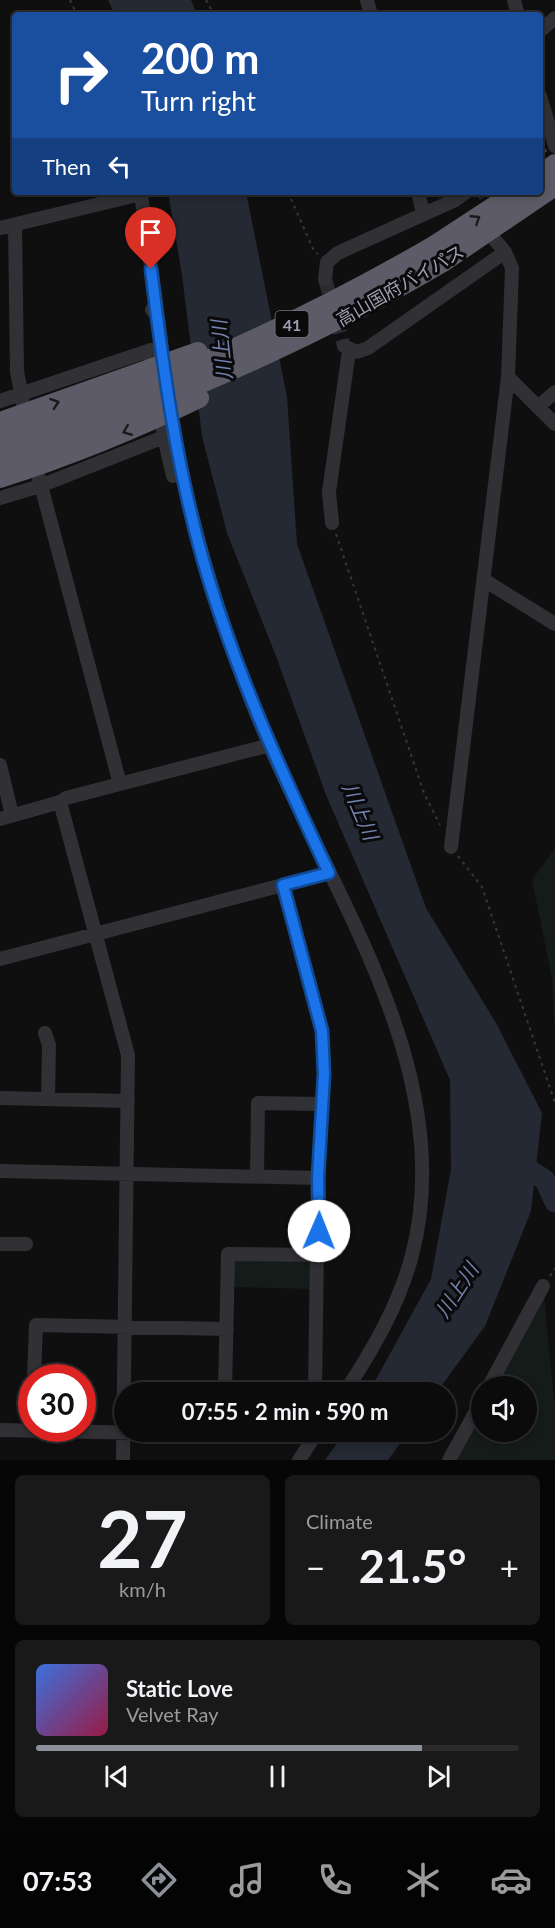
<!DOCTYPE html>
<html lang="en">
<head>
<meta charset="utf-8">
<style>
  body { margin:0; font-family:Lato,"Noto Sans JP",sans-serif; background:#19191a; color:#f1f3f6; height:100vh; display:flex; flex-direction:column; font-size:22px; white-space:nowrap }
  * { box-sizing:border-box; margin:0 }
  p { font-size:20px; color:#9a9b9d }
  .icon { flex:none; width:33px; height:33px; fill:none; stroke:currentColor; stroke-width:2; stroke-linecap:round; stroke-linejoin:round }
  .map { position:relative; height:1460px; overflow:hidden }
  .sheet { display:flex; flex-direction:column; gap:15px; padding:15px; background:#060607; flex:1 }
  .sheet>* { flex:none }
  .top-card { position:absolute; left:12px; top:12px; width:531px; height:183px; border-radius:6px; box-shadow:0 3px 9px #0003,0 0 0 2px #2b2b2d; background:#1a4fa0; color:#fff; overflow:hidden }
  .controls { position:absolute; left:471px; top:1376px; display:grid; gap:12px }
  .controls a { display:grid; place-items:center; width:66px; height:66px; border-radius:50%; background:#0b0b0c; box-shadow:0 3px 9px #0003,0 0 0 2px #2b2b2d; font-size:30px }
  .speed { position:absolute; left:18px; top:1364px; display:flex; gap:12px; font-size:30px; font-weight:700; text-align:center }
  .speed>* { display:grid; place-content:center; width:78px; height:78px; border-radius:50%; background:#0b0b0c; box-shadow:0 3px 9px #0003,0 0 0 2px #2b2b2d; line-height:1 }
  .speed .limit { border:9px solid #d22; background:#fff; color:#111 }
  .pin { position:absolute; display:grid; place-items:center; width:51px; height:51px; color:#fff; margin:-62px -26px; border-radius:50% 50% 50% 0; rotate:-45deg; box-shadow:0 0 6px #0007 }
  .pin .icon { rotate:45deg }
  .me { position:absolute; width:66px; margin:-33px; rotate:1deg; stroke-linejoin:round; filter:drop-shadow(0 0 4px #0008) }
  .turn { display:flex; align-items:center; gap:21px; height:126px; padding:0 30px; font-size:27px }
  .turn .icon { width:78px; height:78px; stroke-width:2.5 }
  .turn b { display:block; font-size:42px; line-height:51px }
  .then { display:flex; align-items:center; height:57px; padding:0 30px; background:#0003; gap:12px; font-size:22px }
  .big { font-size:45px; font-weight:700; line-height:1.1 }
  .sheet .widget { flex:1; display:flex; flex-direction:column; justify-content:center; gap:9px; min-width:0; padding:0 21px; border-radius:9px; background:#19191a }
  .sheet .dial { align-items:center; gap:0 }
  .dial b { font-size:78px; line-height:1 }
  .song { display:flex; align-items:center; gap:18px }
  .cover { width:72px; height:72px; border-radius:9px; background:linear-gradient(135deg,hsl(220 70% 55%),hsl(340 70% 35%)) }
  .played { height:6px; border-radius:3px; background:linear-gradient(90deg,#8c9099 80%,#2b2b2d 80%) }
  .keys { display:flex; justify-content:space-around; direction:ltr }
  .heat { display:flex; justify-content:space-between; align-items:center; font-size:33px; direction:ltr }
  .sheet .tiles { flex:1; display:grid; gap:15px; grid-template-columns:1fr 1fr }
  .widget:last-child { grid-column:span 2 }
  .trip { position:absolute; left:114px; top:1382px; width:342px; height:60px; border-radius:30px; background:#0b0b0c; box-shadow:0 3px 9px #0003,0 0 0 2px #2b2b2d; font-weight:700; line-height:60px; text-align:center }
  .tabs { display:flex; height:96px; justify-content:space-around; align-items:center; background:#040405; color:#9a9b9d }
  .tabs .icon { width:42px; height:42px }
  .tabs .active { color:#8c9099 }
  .tabs b { font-size:27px; color:#f1f3f6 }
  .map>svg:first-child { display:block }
</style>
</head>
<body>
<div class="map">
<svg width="555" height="1460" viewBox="0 0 555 1460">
  <rect width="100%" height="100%" fill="#0f0f10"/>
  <path fill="#151b18" d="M555,848v186l-3,-56 -20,-98z
    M238,1257l70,2 5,4 -1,26 -81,-2 1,-24z
    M543,1286l12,123v51h-106l32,-60 1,31h44v-45h-37z"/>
  <path fill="#252934" d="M108,0h83l6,15h-82z
    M168,192h78l41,205 10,147 129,364 70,115 46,90 -11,98 -46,115 -48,66h-68l62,-113 20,-110 -1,-89 -124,-285 -50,-139 -49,-123 -25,-97 -20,-161z
    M346,1431h63l-21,29h-63z"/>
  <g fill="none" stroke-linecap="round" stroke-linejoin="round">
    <path stroke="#252934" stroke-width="21" d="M513,1155l12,12 20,13 10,22"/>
    <path stroke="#2c2c30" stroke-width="14" stroke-dasharray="14 7" stroke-linecap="butt" d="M325,279l19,67"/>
    <path stroke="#36363c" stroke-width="2" stroke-dasharray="3 4.5" stroke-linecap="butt" d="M70,0l7,15
      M206,0l8,15
      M288,192l26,59 4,3
      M336,534l88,259 16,32
      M458,856l24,31 73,216
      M550,1276l5,-8"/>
    <path stroke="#303035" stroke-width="14" d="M367,0l4,15
      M514,0l4,15
      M540,31l15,-13
      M540,96l15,50
      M418,192l5,21
      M15,225l2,146 9,51
      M0,228l141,-34 15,109 -4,7
      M325,279l2,-17 11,-9 117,-53 11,-8
      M156,303l9,70
      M344,346l13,6 11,-4 137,-96
      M508,377l47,47
      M0,401l151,-51 4,25
      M169,403c19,117 53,230 99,339 67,157 191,334 144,513 -13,50 -39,94 -67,137
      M539,406l16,-14
      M164,437l9,39
      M34,459l86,325
      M0,498l40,-12 124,-49 -4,-28
      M332,523l-3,-31 20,-141
      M484,580l71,44
      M0,765l12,50
      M60,802l68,253 -5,405
      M0,819l60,-17 6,-4 204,-53
      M451,847l57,-470 4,-109 -7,-16 -16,-19
      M283,885l39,146 2,43 -6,104 -3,214
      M0,959l329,-86
      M45,1033l4,12 -1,54
      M0,1098l128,3
      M0,1171l318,7
      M257,1177l1,-74 63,1
      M0,1244h26
      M34,1377l2,-52 191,4
      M489,1386l54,-100
      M225,1392l3,-138 90,1
      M0,1430l297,6 3,-5
      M299,1460l19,-29
      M449,1460l33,-60"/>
    <path stroke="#5c5b67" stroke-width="20" d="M540,175l15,-11
      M435,245l81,-53
      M443,262l112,-76"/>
    <path stroke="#5c5b67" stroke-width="20" d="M0,422l198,-70
      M0,440c152,-51 297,-114 435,-195
      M0,459c155,-52 303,-114 443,-197
      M0,478c69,-22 135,-49 199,-80"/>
  </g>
  <path fill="#2b2b2e" d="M478,192h13l-11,8 -3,-5z"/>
  <path fill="#1a1a1c" d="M546,151l-1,4 -5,3v-3z
    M488,192h3l-11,8 2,-4z"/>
  <path fill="#37373c" stroke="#48484f" stroke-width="1.5" d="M542,145l4,6 -6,4v-9z
    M479,192h9l-6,4z"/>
  <defs><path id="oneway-chevron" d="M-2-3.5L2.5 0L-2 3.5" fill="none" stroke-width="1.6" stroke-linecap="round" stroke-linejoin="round" transform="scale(1.5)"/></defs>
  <g stroke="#1a1a1d">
    <use href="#oneway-chevron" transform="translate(476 219) rotate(-33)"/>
    <use href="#oneway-chevron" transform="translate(55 403) rotate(-19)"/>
    <use href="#oneway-chevron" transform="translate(127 431) rotate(158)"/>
  </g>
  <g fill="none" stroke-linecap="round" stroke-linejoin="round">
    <defs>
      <path id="route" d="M151,269c12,98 25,196 52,291 31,109 78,211 126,313l-46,12 39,146 2,43 -6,104 1,53"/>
    </defs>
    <use href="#route" stroke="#114b97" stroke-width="15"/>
    <use href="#route" stroke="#1a73e8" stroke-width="10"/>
  </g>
  <g text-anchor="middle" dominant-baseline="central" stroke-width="6" stroke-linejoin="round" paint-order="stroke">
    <rect fill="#0a0a0b" stroke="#727280" stroke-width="1.5" x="275.5" y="311" width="33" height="26" rx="4.5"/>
    <g font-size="16" font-weight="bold" fill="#9f9fb2">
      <text x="292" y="324">41</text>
    </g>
    <g font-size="18" fill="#9f9fb2" stroke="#0a0a0b">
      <text transform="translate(400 285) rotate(-30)">高山国府バイパス</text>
    </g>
    <g font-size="20" font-style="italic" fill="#7382b0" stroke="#0a0a0b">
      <text transform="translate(221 350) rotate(-96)">川上川</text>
      <text transform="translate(361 811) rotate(67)">川上川</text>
      <text transform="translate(456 1290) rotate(-57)">川上川</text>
    </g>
  </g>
</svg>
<div class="controls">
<a><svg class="icon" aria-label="sound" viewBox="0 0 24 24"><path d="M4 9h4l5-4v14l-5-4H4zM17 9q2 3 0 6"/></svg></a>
</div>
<div class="speed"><div class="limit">30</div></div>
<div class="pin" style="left:151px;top:269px;background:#d93025"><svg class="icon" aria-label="arrive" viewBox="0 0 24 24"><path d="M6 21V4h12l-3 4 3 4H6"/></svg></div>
<svg class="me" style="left:319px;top:1231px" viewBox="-20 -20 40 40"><circle r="19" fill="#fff"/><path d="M0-13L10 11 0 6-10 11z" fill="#1a73e8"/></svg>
<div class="trip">07:55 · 2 min · 590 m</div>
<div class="top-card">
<div class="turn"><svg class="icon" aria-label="right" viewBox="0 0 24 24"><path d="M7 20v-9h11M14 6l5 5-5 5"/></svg><div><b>200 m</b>Turn right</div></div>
<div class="then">Then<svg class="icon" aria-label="left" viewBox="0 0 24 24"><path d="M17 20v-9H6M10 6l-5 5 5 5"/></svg></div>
</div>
</div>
<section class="sheet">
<div class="tiles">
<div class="widget dial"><b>27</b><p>km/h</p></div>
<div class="widget"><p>Climate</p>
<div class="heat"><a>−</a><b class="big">21.5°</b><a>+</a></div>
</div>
<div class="widget">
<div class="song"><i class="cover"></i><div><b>Static Love</b><p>Velvet Ray</p></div></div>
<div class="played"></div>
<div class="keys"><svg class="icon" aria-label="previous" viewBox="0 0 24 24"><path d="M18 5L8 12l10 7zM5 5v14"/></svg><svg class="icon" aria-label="pause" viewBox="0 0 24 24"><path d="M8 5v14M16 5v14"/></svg><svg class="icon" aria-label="next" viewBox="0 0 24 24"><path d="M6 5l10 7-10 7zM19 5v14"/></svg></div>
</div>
</div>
</section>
<nav class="tabs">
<b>07:53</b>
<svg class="icon active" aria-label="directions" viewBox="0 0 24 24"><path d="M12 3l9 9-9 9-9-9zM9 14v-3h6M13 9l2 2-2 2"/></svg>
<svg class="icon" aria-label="music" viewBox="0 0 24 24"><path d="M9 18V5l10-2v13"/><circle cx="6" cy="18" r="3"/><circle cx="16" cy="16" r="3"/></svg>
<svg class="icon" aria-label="phone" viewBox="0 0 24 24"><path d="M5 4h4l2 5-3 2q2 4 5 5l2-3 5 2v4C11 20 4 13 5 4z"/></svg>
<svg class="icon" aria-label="climate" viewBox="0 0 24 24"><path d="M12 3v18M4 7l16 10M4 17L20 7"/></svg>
<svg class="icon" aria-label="car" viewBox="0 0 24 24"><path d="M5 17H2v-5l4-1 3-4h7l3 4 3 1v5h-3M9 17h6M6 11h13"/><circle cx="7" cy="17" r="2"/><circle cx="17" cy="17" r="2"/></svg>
</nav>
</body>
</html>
